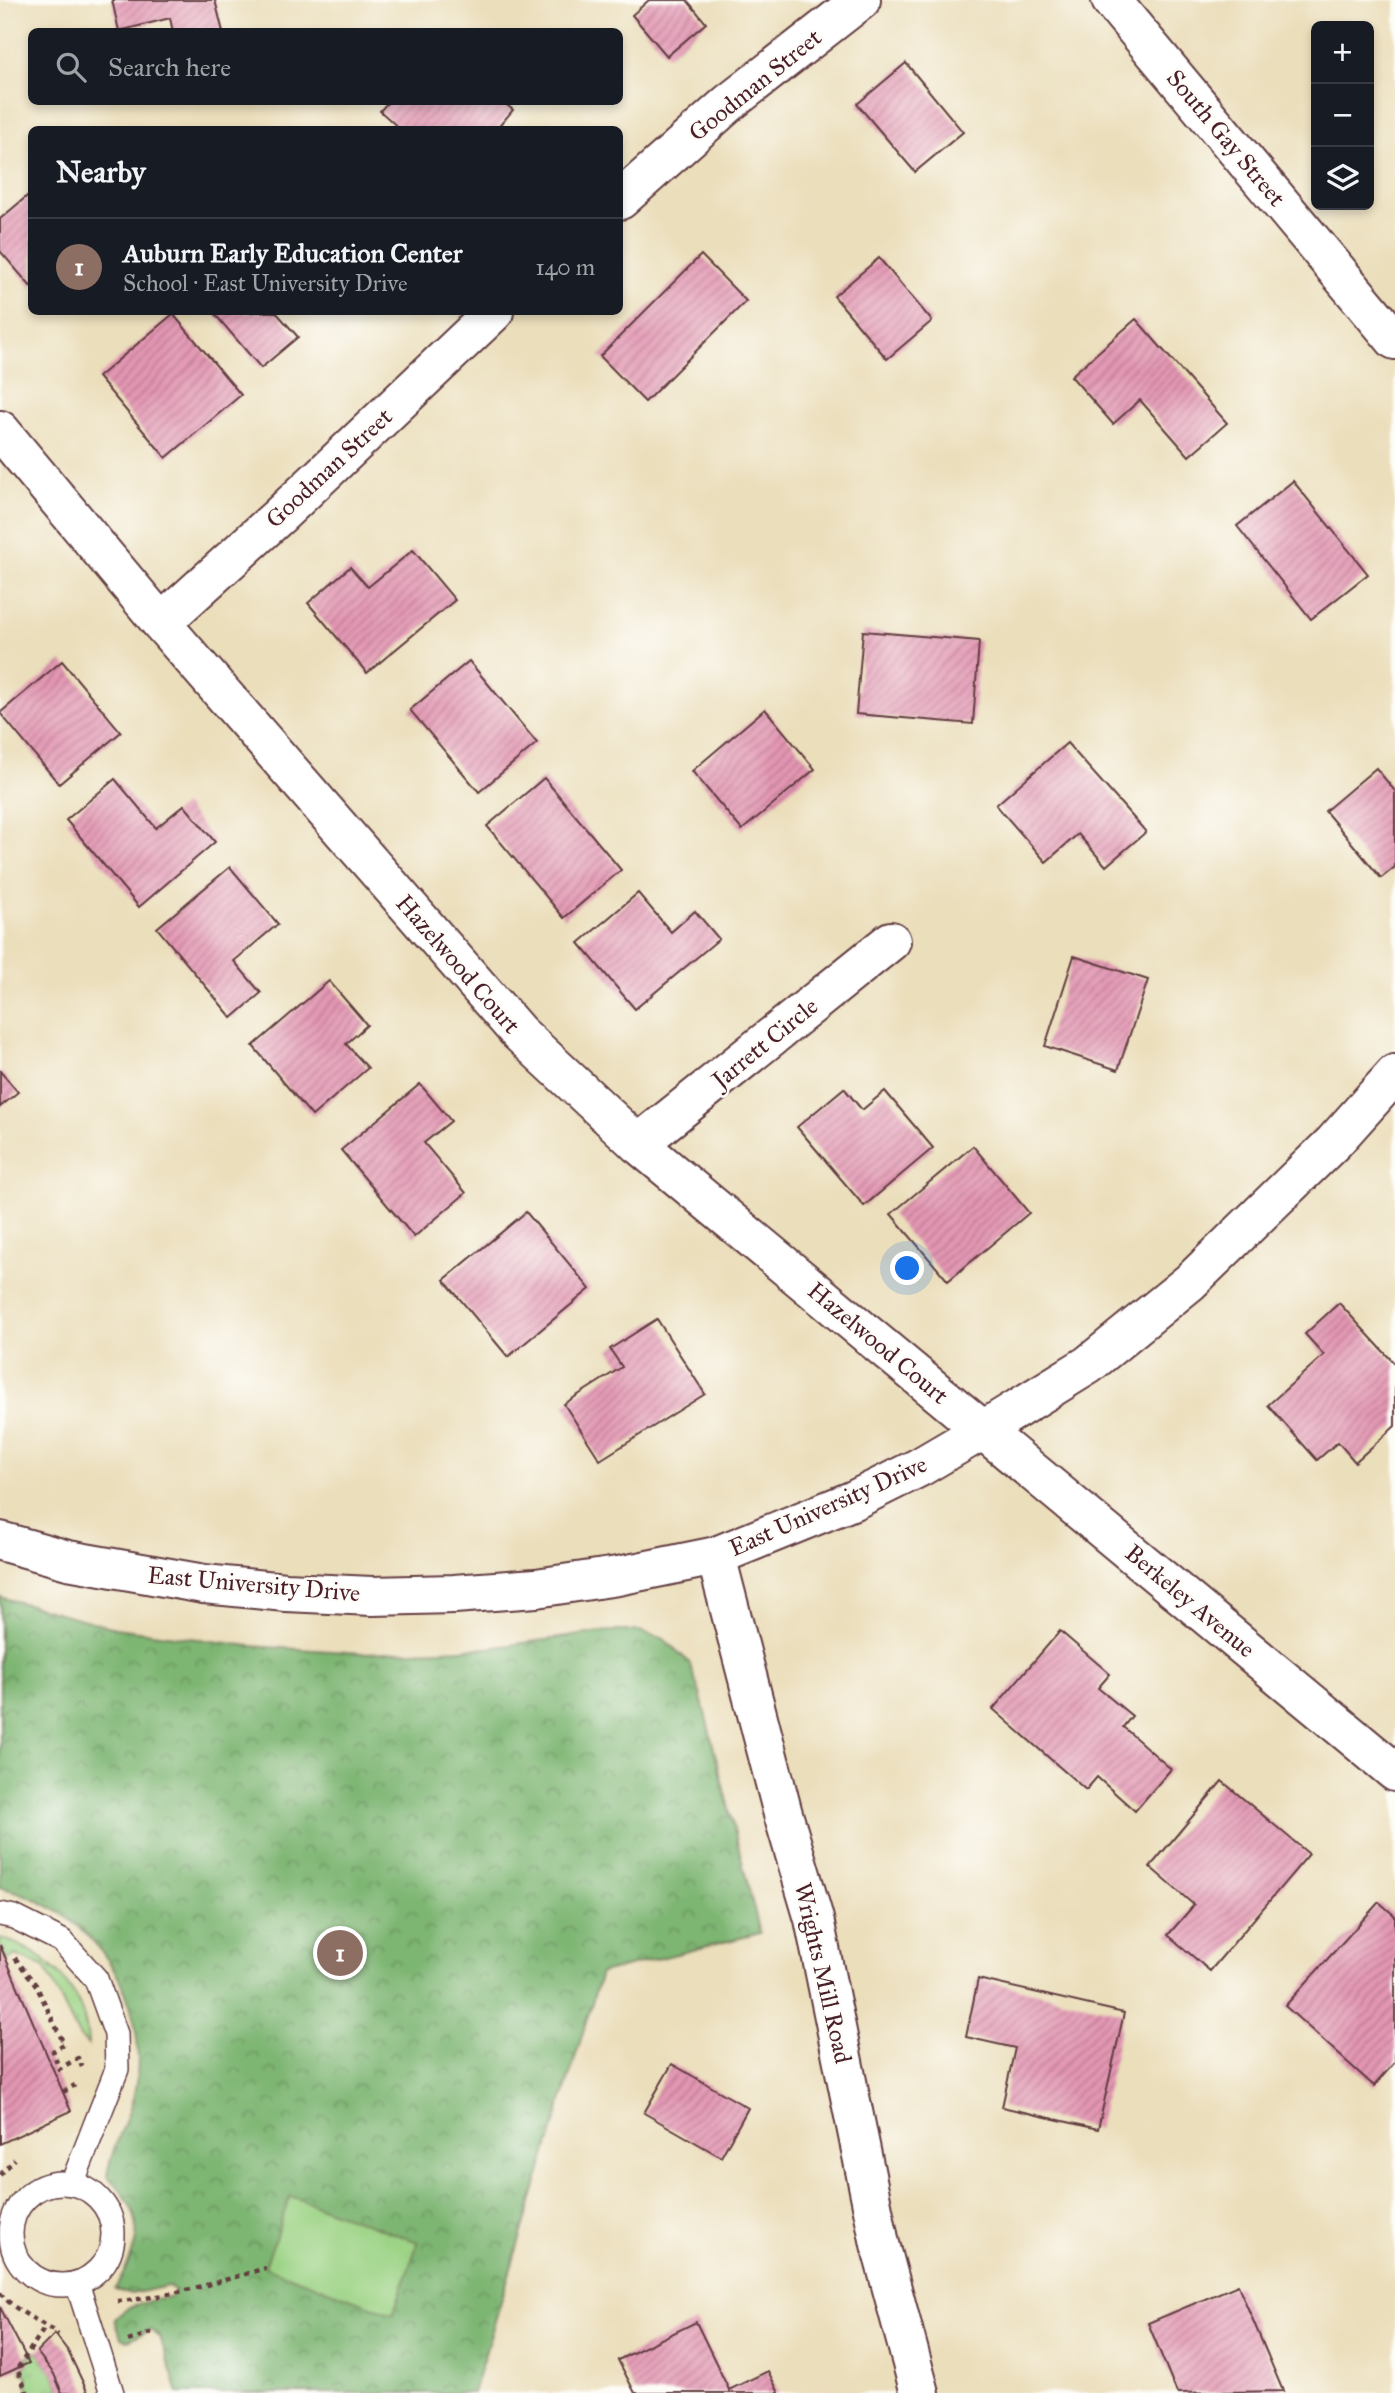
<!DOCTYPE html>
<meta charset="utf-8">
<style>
body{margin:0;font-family:"IM FELL Great Primer",serif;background:#20242c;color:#f1f3f6}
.controls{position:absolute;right:21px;top:21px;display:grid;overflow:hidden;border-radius:10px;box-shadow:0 4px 10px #0003}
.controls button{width:63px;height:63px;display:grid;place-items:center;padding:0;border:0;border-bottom:2px solid #363941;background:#171b24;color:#f1f3f6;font:35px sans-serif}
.you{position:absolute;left:908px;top:1269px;width:24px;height:24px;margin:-18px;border:5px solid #fff;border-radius:50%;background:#1a73e8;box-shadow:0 0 0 10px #1a73e833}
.badge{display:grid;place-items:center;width:46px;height:46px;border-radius:50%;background:#8c9099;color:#fff;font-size:23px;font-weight:700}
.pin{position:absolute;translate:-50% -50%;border:4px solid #fff;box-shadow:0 2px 7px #0006}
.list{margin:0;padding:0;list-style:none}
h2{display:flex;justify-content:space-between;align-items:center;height:91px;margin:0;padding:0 28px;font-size:30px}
h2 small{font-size:23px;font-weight:400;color:#9ea1a6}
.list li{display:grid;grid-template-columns:46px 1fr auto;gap:21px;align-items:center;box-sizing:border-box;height:98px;padding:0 28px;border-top:2px solid #363941}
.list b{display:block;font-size:26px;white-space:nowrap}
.list p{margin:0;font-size:23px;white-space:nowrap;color:#9ea1a6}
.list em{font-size:23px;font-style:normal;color:#9ea1a6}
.icon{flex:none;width:38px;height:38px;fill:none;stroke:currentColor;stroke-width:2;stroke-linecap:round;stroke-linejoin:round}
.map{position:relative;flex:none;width:1395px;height:2393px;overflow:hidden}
.search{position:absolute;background:#171b24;box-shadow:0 4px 10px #0003;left:28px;top:28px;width:595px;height:77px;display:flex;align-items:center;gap:18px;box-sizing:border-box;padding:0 24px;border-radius:10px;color:#9ea1a6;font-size:26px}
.panel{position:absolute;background:#171b24;box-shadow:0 4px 10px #0003;left:28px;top:126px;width:595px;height:189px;border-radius:10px}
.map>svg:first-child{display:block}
.grass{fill:url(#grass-tufts);stroke:#737958;stroke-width:2}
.forest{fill:url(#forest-crowns);stroke:#646a4e;stroke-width:2}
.park{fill:#9cd385;stroke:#737958;stroke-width:2}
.building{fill:url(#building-hatch)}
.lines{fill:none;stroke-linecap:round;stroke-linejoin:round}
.lane-casing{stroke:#623c41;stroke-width:26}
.street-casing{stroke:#623c41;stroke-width:42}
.secondary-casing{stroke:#623c41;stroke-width:42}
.path{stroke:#623c41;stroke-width:4.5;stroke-dasharray:5 5;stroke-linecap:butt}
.lane{stroke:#fff;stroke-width:23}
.street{stroke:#fff;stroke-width:38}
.secondary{stroke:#fff;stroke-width:38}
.labels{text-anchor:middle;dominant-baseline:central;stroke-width:5;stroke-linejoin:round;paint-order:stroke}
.street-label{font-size:24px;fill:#4a1f2b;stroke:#fdfcf7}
</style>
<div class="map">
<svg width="1395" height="2393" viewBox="0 0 1395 2393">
<defs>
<pattern id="grass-tufts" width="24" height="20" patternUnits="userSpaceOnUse" patternTransform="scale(1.75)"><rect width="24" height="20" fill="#9cd385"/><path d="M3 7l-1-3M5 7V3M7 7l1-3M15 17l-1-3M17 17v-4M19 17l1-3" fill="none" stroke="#88b573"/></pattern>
<pattern id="forest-crowns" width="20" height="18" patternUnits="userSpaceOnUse" patternTransform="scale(1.75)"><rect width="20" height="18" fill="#7db572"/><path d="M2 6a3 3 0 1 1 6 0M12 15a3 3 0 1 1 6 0" fill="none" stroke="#68935e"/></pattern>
<pattern id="building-hatch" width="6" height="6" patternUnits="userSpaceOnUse" patternTransform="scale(1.75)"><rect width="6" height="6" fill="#e396b2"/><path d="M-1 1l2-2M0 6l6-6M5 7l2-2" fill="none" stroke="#ba7a91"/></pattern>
</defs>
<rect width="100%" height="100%" fill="#fdfcf7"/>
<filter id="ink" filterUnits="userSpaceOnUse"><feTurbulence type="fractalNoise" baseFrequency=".0143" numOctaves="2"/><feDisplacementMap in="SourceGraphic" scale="14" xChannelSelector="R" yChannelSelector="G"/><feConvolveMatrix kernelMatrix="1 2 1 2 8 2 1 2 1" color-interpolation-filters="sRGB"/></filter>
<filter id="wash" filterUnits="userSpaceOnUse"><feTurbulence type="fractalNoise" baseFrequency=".00686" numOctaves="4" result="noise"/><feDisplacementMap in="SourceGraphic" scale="28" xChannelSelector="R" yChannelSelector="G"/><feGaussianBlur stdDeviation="1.57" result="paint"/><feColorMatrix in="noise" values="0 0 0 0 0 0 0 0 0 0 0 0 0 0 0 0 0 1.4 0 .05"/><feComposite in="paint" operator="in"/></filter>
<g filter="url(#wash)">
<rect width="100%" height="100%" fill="#ebdebb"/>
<g class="grass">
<path d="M0,1938C48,1952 87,1993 88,2045L79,2036L45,1967L15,1955L7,1961L0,1945Z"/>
<polygon points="37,2352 54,2374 62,2393 33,2393 26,2384 28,2377 21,2371 28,2363 27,2357"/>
</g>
<path class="forest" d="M0,1597L115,1628L250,1646L362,1653L488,1648L609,1631H639L664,1639L689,1662L700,1693L760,1933L601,1973L473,2393H178L160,2337L150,2330L128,2340L121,2338L115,2319C129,2303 152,2301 172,2296L175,2290L168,2286L131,2294L115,2289C141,2244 149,2215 107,2176C111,2147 128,2123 134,2094C154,1998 95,1910 0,1887Z"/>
<polygon class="park" points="290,2196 418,2242 393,2314 265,2267"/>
<g id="blocks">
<g class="building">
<polygon points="112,0 215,0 223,32 173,32 170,18 119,31"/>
<polygon points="649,0 687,0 706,23 667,56 632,15"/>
<polygon points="906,63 963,132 915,172 857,104"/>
<polygon points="388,102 503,102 513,110 496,130 401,130 380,111"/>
<polygon points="32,192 32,288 0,251 0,219"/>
<polygon points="701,255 746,301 645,402 600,356"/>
<polygon points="879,258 932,321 887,359 834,296"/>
<polygon points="213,312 276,312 298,337 261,368"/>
<polygon points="173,314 241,395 166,458 98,377"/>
<polygon points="1136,319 1227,423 1189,456 1140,400 1113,424 1071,376"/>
<polygon points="1293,481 1368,574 1311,619 1237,526"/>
<polygon points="413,550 455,600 367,673 308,603 350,567 368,587"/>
<polygon points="863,631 979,641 973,724 856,714"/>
<polygon points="62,661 121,732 59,784 0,713"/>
<polygon points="469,661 537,743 479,792 410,710"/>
<polygon points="765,709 815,769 742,830 692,771"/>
<polygon points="1067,743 1146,832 1106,866 1078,834 1046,862 996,805"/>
<polygon points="1376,768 1395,791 1395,867 1381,878 1325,811"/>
<polygon points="544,778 621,870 564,918 487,826"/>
<polygon points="115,779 156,828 184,805 215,842 139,907 66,820"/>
<polygon points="230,867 278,924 234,961 261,993 232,1018 157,928"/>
<polygon points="638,893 671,932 695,911 719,939 635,1009 579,943"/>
<polygon points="1074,956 1148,980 1118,1070 1045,1046"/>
<polygon points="329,981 367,1025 346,1044 368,1068 312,1116 253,1046"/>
<polygon points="0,1071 18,1092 0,1107"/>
<polygon points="420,1084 451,1121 424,1143 466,1193 414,1237 341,1150"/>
<polygon points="844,1088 862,1110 885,1091 933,1148 864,1206 797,1127"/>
<polygon points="973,1146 1029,1213 948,1281 891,1214"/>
<polygon points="526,1212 590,1289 508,1357 444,1280"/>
<polygon points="1339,1303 1395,1364 1395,1426 1355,1462 1338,1442 1317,1460 1268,1405 1324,1355 1305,1334"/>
<polygon points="657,1319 705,1394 600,1460 564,1404 622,1367 610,1349"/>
<polygon points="1060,1631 1110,1674 1098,1688 1132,1716 1123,1727 1171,1769 1135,1811 1097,1777 1086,1790 993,1709"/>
<polygon points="1222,1781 1309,1854 1210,1971 1168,1935 1194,1905 1150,1867"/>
<polygon points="1379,1902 1395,1916 1395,2062 1374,2086 1285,2006"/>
<polygon points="0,1945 71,2111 0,2144"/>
<polygon points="978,1979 1124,2013 1098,2129 1002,2107 1015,2048 966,2037"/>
<polygon points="672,2064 748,2108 721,2157 644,2113"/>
<polygon points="1238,2285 1283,2391 1177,2393 1148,2323"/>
<polygon points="0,2307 29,2363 0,2376"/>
<polygon points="696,2322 729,2390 768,2371 779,2393 635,2393 618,2360"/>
<polygon points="55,2334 68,2351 88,2393 62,2393 54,2374 37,2352"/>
</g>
</g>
</g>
<g filter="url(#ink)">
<use href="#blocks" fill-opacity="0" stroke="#623c41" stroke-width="2"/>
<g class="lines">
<g class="lane-casing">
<g id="lane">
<polyline points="0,1914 14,1917 62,1941 96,1979 116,2034 117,2069 72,2184"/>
<circle cx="62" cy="2234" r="51"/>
<polyline points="77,2283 112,2393"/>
</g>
</g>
<g class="street-casing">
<g id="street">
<polyline points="1111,0 1395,340"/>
<polyline points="620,200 729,103 861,0"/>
<polyline points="0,430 161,623 519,1033 638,1144 1395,1772"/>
<polyline points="161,623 279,516 494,312"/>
<polyline points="638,1144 891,941"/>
<polyline points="716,1556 783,1814 814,1919 880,2244 920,2393"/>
</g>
</g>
<g class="secondary-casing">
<polyline id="secondary" points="0,1541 68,1560 204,1584 286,1592 372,1596 454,1594 536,1588 618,1576 716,1556 854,1500 920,1467 983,1430 1088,1365 1190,1282 1334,1142 1395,1074"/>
</g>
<g class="path">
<polyline points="15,1958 36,1985 64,2044 53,2051 59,2069 78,2058 82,2067"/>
<polyline points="63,2092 75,2085"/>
<polyline points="0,2175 15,2159"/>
<path d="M0,2293C19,2315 38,2318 58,2335"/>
<path d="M117,2301C168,2298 217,2282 266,2268"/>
<polyline points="128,2341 153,2332"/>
<polyline points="24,2393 27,2392 17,2369 46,2326"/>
</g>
<use href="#lane" class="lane"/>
<use href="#street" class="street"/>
<use href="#secondary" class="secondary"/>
</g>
</g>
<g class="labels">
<g class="street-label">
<text transform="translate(755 85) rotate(-39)">Goodman Street</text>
<text transform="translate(1226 138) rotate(50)">South Gay Street</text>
<text transform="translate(329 468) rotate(-43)">Goodman Street</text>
<text transform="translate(458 964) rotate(49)">Hazelwood Court</text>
<text transform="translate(765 1043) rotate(-39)">Jarrett Circle</text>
<text transform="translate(878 1343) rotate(40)">Hazelwood Court</text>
<text transform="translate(828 1506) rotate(-24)">East University Drive</text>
<text transform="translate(254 1584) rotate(5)">East University Drive</text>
<text transform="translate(1190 1601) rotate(40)">Berkeley Avenue</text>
<text transform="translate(823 1973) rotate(77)">Wrights Mill Road</text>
</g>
</g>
</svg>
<div class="controls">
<button>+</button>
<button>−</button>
<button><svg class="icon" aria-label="layers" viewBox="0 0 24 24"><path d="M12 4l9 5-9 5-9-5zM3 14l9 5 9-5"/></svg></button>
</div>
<div class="you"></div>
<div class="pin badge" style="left:340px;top:1953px;background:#8d6e63">1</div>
<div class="search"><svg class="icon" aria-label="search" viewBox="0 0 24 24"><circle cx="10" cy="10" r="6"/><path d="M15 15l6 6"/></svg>Search here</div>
<section class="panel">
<h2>Nearby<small></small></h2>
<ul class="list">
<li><span class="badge" style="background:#8d6e63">1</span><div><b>Auburn Early Education Center</b><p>School · East University Drive</p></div><em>140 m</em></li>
</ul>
</section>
</div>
